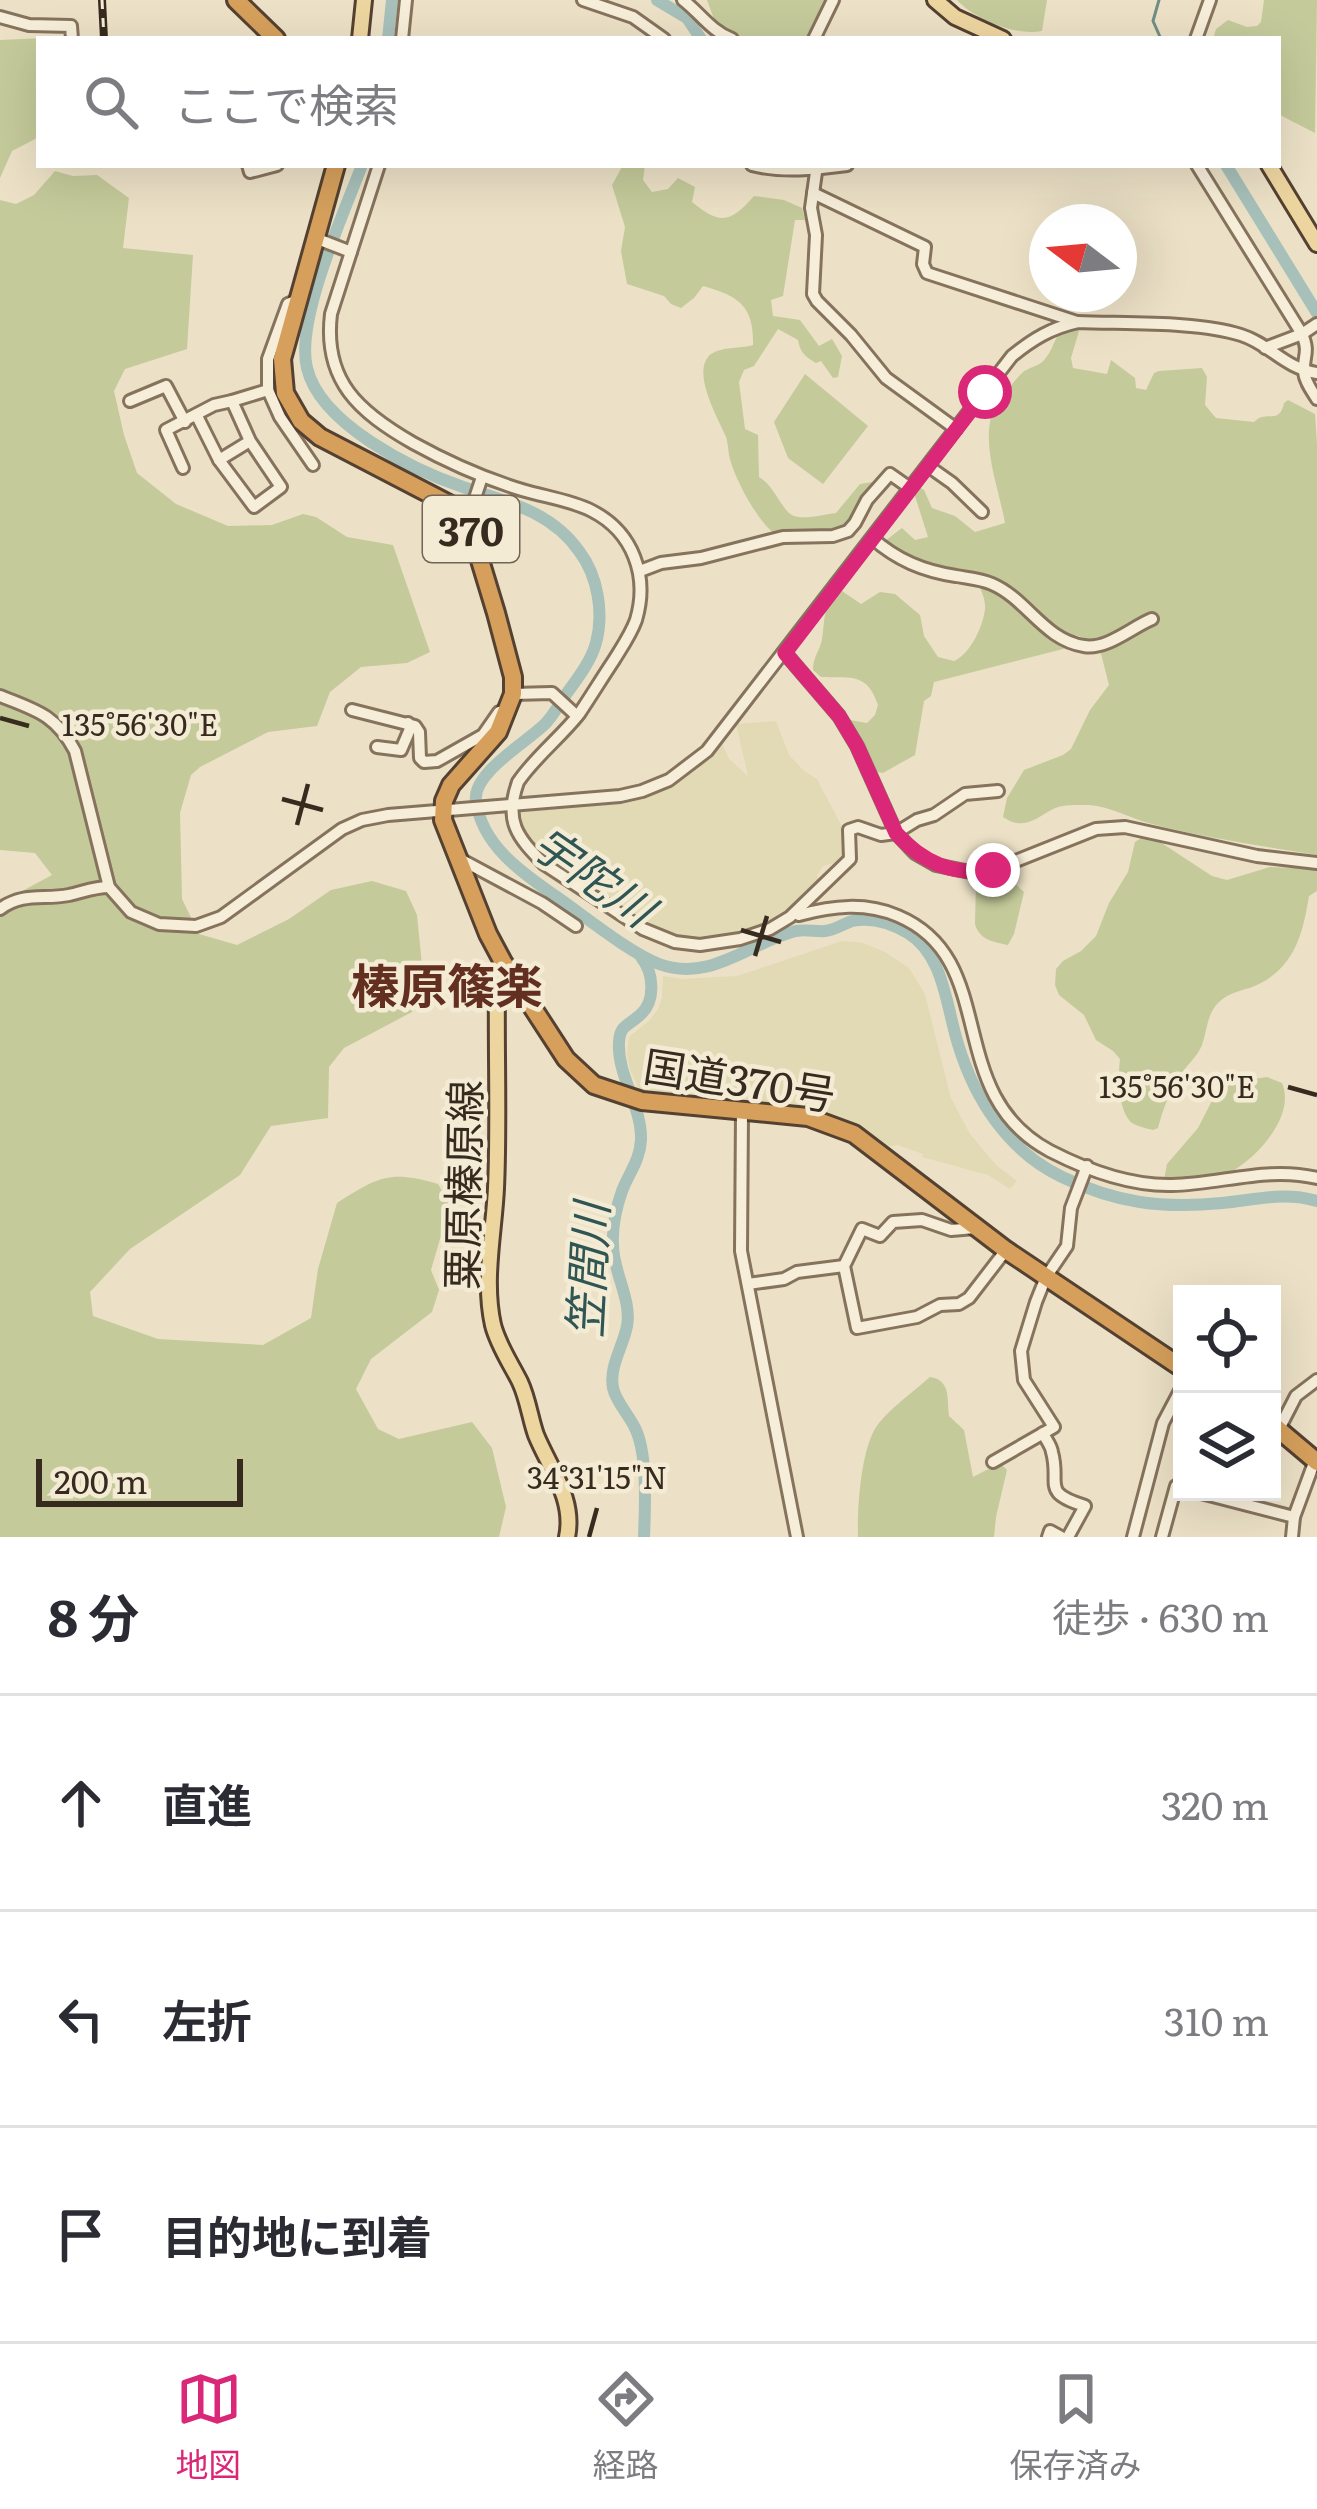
<!DOCTYPE html>
<html lang="ja">
<meta charset="utf-8">
<style>
body{margin:0;font-family:Literata,"Noto Sans JP",serif;background:#f2f2f3;color:#2b2b33}
.controls{position:absolute;right:36px;bottom:36px;display:grid;overflow:hidden;border-radius:0px;box-shadow:0 12px 48px #0002}
.controls button{width:108px;height:108px;display:grid;place-items:center;padding:0;border:0;border-bottom:3px solid #e1e1e2;background:#fff;color:#2b2b33;font:60px sans-serif}
.compass{position:absolute;left:1029px;top:204px;width:108px;height:108px;border-radius:50%;background:#fff;box-shadow:0 12px 48px #0002;rotate:286deg}
.scale{position:absolute;left:36px;bottom:30px;width:207px;box-sizing:border-box;padding-left:12px;border:6px solid #372b20;border-top:0;font-size:33px;line-height:42px;white-space:nowrap;color:#372b20;-webkit-text-stroke:9px #f4ebd5;paint-order:stroke}
.stop{position:absolute;width:36px;height:36px;margin:-27px;border:9px solid #db2777;border-radius:50%;background:#fff}
.stop.end{background:#db2777;border-color:#fff;box-shadow:0 3px 12px #0008}
.list{margin:0;padding:0;list-style:none}
h2{display:flex;justify-content:space-between;align-items:center;height:156px;margin:0;padding:0 48px;font-size:51px}
h2 small{font-size:39px;font-weight:400;color:#7c7c81}
.list li{display:grid;grid-template-columns:78px 1fr auto;gap:36px;align-items:center;box-sizing:border-box;height:216px;padding:0 48px;border-top:3px solid #e1e1e2}
.list b{display:block;font-size:45px;white-space:nowrap}
.list em{font-size:39px;font-style:normal;color:#7c7c81}
.icon{flex:none;width:66px;height:66px;fill:none;stroke:currentColor;stroke-width:2;stroke-linecap:round;stroke-linejoin:round}
.map{position:relative;flex:none;width:1317px;height:1537px;overflow:hidden}
.search{position:absolute;background:#fff;box-shadow:0 12px 48px #0002;left:36px;right:36px;top:36px;height:132px;display:flex;align-items:center;gap:30px;box-sizing:border-box;padding:0 42px;border-radius:0px;color:#7c7c81;font-size:45px}
.sheet{height:804px;background:#fff}
nav{display:flex;justify-content:space-around;align-items:center;box-sizing:border-box;height:168px;border-top:3px solid #e1e1e2;background:#fff;font-size:33px;color:#7c7c81}
nav a{display:grid;justify-items:center;gap:6px}
nav .on{color:#db2777}
.map>svg:first-child{display:block}
.farmland{fill:#e1dab4}
.green{fill:#c4ca9a}
.lines{fill:none;stroke-linecap:round;stroke-linejoin:round}
.stream{stroke:#6e8e86;stroke-width:3}
.river{stroke:#a7c0b9;stroke-width:12}
.minor-casing{stroke:#86735d;stroke-width:16}
.major-casing{stroke:#554131;stroke-width:20}
.highway-casing{stroke:#554131;stroke-width:22}
.minor{stroke:#f7eed9;stroke-width:10}
.major{stroke:#edd5a0;stroke-width:14}
.highway{stroke:#d6a05c;stroke-width:16}
.rail-casing{stroke:#372b20;stroke-width:8}
.rail{stroke:#f4ebd5;stroke-width:3;stroke-dasharray:9;stroke-linecap:butt}
.route{stroke:#db2777;stroke-width:15}
.ticks{fill:none;stroke:#372b20;stroke-width:4.5}
.labels{text-anchor:middle;dominant-baseline:central;stroke-width:9;stroke-linejoin:round;paint-order:stroke}
.shield{fill:#f4ebd5;stroke:#706556;stroke-width:3}
.shield-label{font-size:39px;font-weight:bold;fill:#372b20}
.street-label{font-size:42px;fill:#372b20;stroke:#f4ebd5}
.water-label{font-size:45px;font-style:italic;fill:#305654;stroke:#f4ebd5}
.quarter-label{font-size:48px;font-weight:bold;fill:#622f21;stroke:#f4ebd5}
.ticks-label{font-size:30px;text-anchor:middle;fill:#372b20;stroke:#f4ebd5;stroke-width:9;stroke-linejoin:round;paint-order:stroke}
</style>
<div class="map">
<svg width="1317" height="1537" viewBox="0 0 1317 1537">
<rect width="100%" height="100%" fill="#ece1c6"/>
<g class="farmland">
<polygon points="776,721 789,755 804,771 817,779 841,825 846,843 845,861 823,866 817,875 820,884 792,910 770,923 733,935 699,938 670,935 643,923 543,859 521,836 516,814 524,809 632,798 692,773 722,743 729,759 748,776 736,724"/>
<polygon points="842,941 863,943 885,952 909,968 925,994 951,1098 970,1134 996,1165 1017,1181 1010,1189 988,1175 922,1157 923,1154 898,1145 887,1147 864,1131 827,1113 804,1108 642,1095 630,1070 627,1054 629,1037 650,1020 658,1009 662,997 663,976 682,979 737,976"/>
</g>
<g class="green">
<polygon points="707,0 828,0 808,39 748,39 717,27"/>
<path d="M957,0H1047L1042,31C1016,36 975,20 957,0Z"/>
<polygon points="1264,0 1317,0 1315,133 1278,114 1278,39 1213,39 1216,29 1228,20 1247,27 1257,26 1261,22"/>
<polygon points="67,37 39,39 39,137 12,151 0,178 0,40"/>
<path d="M623,165H645L643,180L652,192L668,189L678,178L695,187L692,202C721,226 731,222 754,196L784,200L802,208L805,220H795L783,296L771,300L773,316L800,320L819,346L832,339L842,356L838,377L833,378L821,361L816,363C805,357 800,352 798,340L778,329L754,366L744,370L739,382L745,429L758,435L759,477C776,487 782,512 794,516C805,520 825,514 836,513L860,484L879,481L849,524L836,531L777,535C759,525 733,476 729,455C728,449 728,443 726,437C718,418 693,375 708,357C717,346 740,349 753,345C754,305 738,296 703,286L694,298L681,308L671,304L664,296L627,284L621,251L625,227L612,185Z"/>
<path d="M55,171L73,176L97,175L129,198L123,248L193,255L187,349L125,369L114,391L124,435L137,473L176,504L228,526L272,525L303,514L316,517L347,537L393,545L430,652L407,663L361,667L330,692L317,726L268,732L200,767L191,775L180,813L182,899L199,934L237,945L289,919L331,890L372,881L406,891L417,915L423,975L412,1012L344,1048L329,1067L328,1118L271,1126L240,1175L130,1249L90,1292L93,1316L158,1339L263,1345L311,1318L318,1269L337,1203C379,1176 390,1170 438,1184L454,1212L440,1239L431,1270L439,1290L432,1312L371,1359L356,1389L378,1429L399,1439L472,1422L492,1448L506,1507L499,1537H0V903L52,875L35,853L0,850V200L16,204L34,195Z"/>
<path d="M1075,327L1079,331L1071,358L1073,368L1107,374L1111,360L1135,378L1136,388L1146,390L1154,373L1159,371L1202,368L1207,377L1205,405L1216,418L1254,422C1266,409 1279,426 1284,403L1288,400L1315,414L1317,444V855C1262,846 1206,838 1152,824C1131,819 1110,806 1089,805C1078,805 1062,804 1053,809C1035,819 1023,831 1003,817L1007,798L1024,770L1063,755L1071,749L1090,710L1109,685L1098,642L1075,635L1071,644L1063,649L934,682L931,696L924,701L915,755L883,773L873,771L844,719L867,723L875,715L878,705C867,672 851,678 821,677L813,670C813,656 820,651 822,639C826,614 821,610 842,591L861,604L880,592L895,594L920,615L924,636L938,657L954,661C970,654 983,627 985,609C986,599 980,589 977,579L927,571L885,541L902,528L915,540L928,537L914,493L919,487L924,490L932,508L955,516L975,532L1005,523C999,486 973,428 1003,395C1009,388 1015,380 1022,373C1028,367 1039,367 1045,359C1057,345 1053,329 1075,327Z"/>
<polygon points="805,374 868,426 823,484 788,458 774,422"/>
<path d="M1144,836L1154,838L1212,876L1227,880L1270,867L1317,869V891L1309,896C1303,932 1296,964 1261,983C1247,991 1232,990 1219,1002C1207,1013 1207,1031 1202,1045C1197,1058 1186,1065 1180,1076C1169,1093 1163,1109 1158,1128L1153,1130C1149,1129 1136,1126 1132,1123C1118,1112 1118,1076 1120,1059L1113,1051L1096,1040L1084,1015L1059,995L1055,985L1056,969L1063,961L1081,951L1096,936L1109,903L1128,872L1135,842Z"/>
<path d="M993,875L1012,881L1024,892L1014,934L1008,945C994,942 979,940 975,924L976,882L978,878Z"/>
<path d="M1267,1077L1282,1083C1296,1116 1257,1158 1229,1173C1213,1181 1181,1184 1164,1180L1167,1164L1198,1128L1218,1089L1233,1082Z"/>
<path d="M930,1377C951,1380 947,1399 949,1416L964,1430L973,1477L1000,1463L1007,1470L996,1517L994,1537H858C857,1509 861,1444 879,1423C893,1406 913,1392 930,1377Z"/>
</g>
<g class="lines">
<polyline class="stream" points="1159,0 1153,21 1161,39"/>
<g class="river">
<polyline points="657,0 687,18 701,39"/>
<polyline points="388,39 392,0"/>
<path d="M362,165C344,213 295,320 307,368C320,424 413,470 463,487C507,502 551,511 579,551C598,576 604,613 596,643C591,661 578,678 567,693C560,703 553,716 545,724C527,742 472,773 476,801C482,845 521,872 554,895C582,914 628,952 659,964C711,983 750,942 796,931C806,929 816,932 825,931C835,930 843,924 852,921C871,917 891,923 908,933C944,955 946,1006 958,1044C975,1100 1008,1151 1062,1177C1116,1203 1162,1209 1222,1203C1255,1200 1284,1191 1317,1201"/>
<polyline points="1226,165 1317,313"/>
<path d="M641,957C654,973 656,1001 640,1015C628,1026 620,1025 619,1042C617,1076 642,1106 641,1140C640,1160 629,1173 622,1191C616,1208 612,1227 613,1245C613,1272 632,1300 627,1326C623,1347 609,1366 613,1388C616,1402 629,1415 635,1428C648,1454 645,1507 644,1537"/>
</g>
<g class="minor-casing">
<g id="minor">
<polyline points="583,0 633,17 664,39"/>
<path d="M683,0C700,13 711,31 732,39"/>
<polyline points="0,17 29,25 71,26 72,39"/>
<polyline points="402,39 406,0"/>
<polyline points="814,39 833,0"/>
<polyline points="1196,39 1210,0"/>
<polyline points="248,165 250,172 277,165"/>
<path d="M379,165L331,314C323,381 359,412 413,443C449,463 483,478 522,490C545,497 571,500 592,511C633,532 649,576 636,620C631,634 622,647 614,660C602,678 591,696 579,714C560,738 535,757 518,782C504,821 517,837 544,864L643,929L675,942L700,945L740,939L770,929L790,917L850,859L849,830L858,827L881,835L896,833L917,820L934,815L965,794L998,791"/>
<path d="M752,165C782,173 816,169 847,165"/>
<polyline points="817,165 811,208 816,235 813,294 817,301 851,335 886,378 956,429"/>
<path d="M1197,165L1302,334C1310,353 1303,355 1304,372C1305,382 1312,391 1317,399"/>
<polyline points="813,193 925,247 923,264 927,273 1077,322"/>
<polyline points="315,238 351,252"/>
<polyline points="1265,348 1302,334 1317,324"/>
<polyline points="268,390 280,417 313,465"/>
<polyline points="130,401 166,386 185,422"/>
<polyline points="197,416 219,460"/>
<polyline points="250,441 281,487 254,507 219,460 250,441 232,401 268,390 268,359 288,304 298,300"/>
<polyline points="928,466 952,483 982,512"/>
<polyline points="183,468 166,430 214,405 232,401"/>
<polyline points="465,516 471,510 482,477"/>
<path d="M872,538C897,560 923,571 956,576C967,578 981,579 992,584C1027,599 1044,640 1084,646C1107,650 1132,627 1152,619"/>
<polyline points="640,571 661,563 701,558 783,537 833,536 848,531 855,523 867,500 890,474 910,488"/>
<polyline points="785,653 839,716 857,746 896,833 915,853 936,865 970,872 993,870 1096,829 1125,827 1257,856 1317,863"/>
<polyline points="513,694 552,693 577,716"/>
<path d="M0,696C36,710 56,715 75,751L109,887L131,912L159,924L196,926L221,917L342,829L362,820L388,815L620,796L642,791L669,780L707,751L1012,356C1033,339 1051,328 1078,322C1125,324 1198,321 1241,335C1270,344 1284,368 1317,373"/>
<polyline points="352,710 415,726 419,732 420,758 424,762 437,761 483,735 499,712"/>
<polyline points="377,747 401,750 410,729 408,723"/>
<polyline points="458,858 542,903 576,926"/>
<path d="M0,909C23,892 43,900 69,895C83,892 94,887 109,887"/>
<path d="M795,913L799,915C833,906 865,902 898,916C1002,960 941,1093 1050,1151C1087,1170 1129,1186 1172,1185C1221,1184 1268,1166 1317,1178"/>
<polyline points="742,1112 741,1251 797,1537"/>
<polyline points="975,1228 951,1230 922,1220 893,1222 880,1236 862,1229 844,1266 857,1328 917,1317 940,1305 959,1304 969,1298 1006,1250"/>
<polyline points="748,1284 784,1279 797,1272 844,1266"/>
<polyline points="1279,1429 1296,1396 1317,1380"/>
<path d="M1043,1433C1046,1440 1051,1445 1052,1452C1061,1485 1040,1492 1085,1506L1068,1537"/>
<polyline points="993,1462 1054,1427 1024,1380 1021,1351 1036,1302 1046,1277 1067,1246 1071,1208 1087,1166"/>
<polyline points="1197,1492 1294,1517"/>
<polyline points="1048,1537 1050,1531 1061,1537"/>
<polyline points="1133,1537 1163,1423 1182,1387"/>
<polyline points="1162,1537 1176,1486 1182,1488"/>
<polyline points="1292,1537 1294,1517 1315,1460"/>
</g>
</g>
<g class="major-casing">
<g id="major">
<polyline points="935,0 955,17 1003,39"/>
<polyline points="360,39 364,0"/>
<polyline points="1269,165 1317,244"/>
<path d="M503,962L497,986C496,1053 499,1121 496,1188C494,1232 483,1280 493,1325C498,1345 511,1364 520,1382C528,1399 530,1418 536,1435C550,1469 575,1499 567,1537"/>
</g>
</g>
<g class="highway-casing">
<g id="highway">
<polyline points="236,0 276,39"/>
<polyline points="336,165 282,359 285,393 301,421 320,437 451,505 465,516 469,524 496,613 513,677 513,694 498,732 451,785 444,801 443,820 488,934 503,962 566,1059 594,1085 642,1101 808,1117 854,1134 1006,1250 1182,1368"/>
<polyline points="1272,1424 1317,1462"/>
</g>
</g>
<use href="#minor" class="minor"/>
<use href="#major" class="major"/>
<use href="#highway" class="highway"/>
<g class="rail-casing">
<polyline id="rail" points="102,0 104,39"/>
</g>
<use href="#rail" class="rail"/>
</g>
<g class="lines">
<path class="route" d="M985,392L785,653L839,716L857,746L896,833C923,863 953,876 993,870"/>
</g>
<path class="ticks" d="M0,718L29,726M282,799L323,810M297,825L308,784M741,930L781,942M755,956L767,916M1288,1087L1317,1095M589,1537L597,1508"/>
<g class="labels">
<rect class="shield" x="423" y="496" width="96" height="66" rx="9"/>
<g class="shield-label">
<text x="471" y="529">370</text>
</g>
<g class="street-label">
<text transform="translate(740 1078) rotate(9)">国道370号</text>
<text transform="translate(461 1185) rotate(-89)">粟原榛原線</text>
</g>
<g class="water-label">
<text transform="translate(595 874) rotate(35)">宇陀川</text>
<text transform="translate(585 1270) rotate(-87)">笠間川</text>
</g>
<g class="quarter-label">
<text x="447" y="983">榛原篠楽</text>
</g>
</g>
<g class="ticks-label">
<text x="140" y="736">135°56'30"E</text>
<text x="1177" y="1098">135°56'30"E</text>
<text x="597" y="1489">34°31'15"N</text>
</g>
</svg>
<div class="controls">
<button><svg class="icon" aria-label="locate" viewBox="0 0 24 24"><circle cx="12" cy="12" r="6"/><path d="M12 2v4M12 18v4M2 12h4M18 12h4"/></svg></button>
<button><svg class="icon" aria-label="layers" viewBox="0 0 24 24"><path d="M12 4l9 5-9 5-9-5zM3 14l9 5 9-5"/></svg></button>
</div>
<svg class="compass" viewBox="-18 -18 36 36"><path d="M0-13l5 13h-10z" fill="#e53935"/><path d="M0 13l5-13h-10z" fill="#7c7c81"/></svg>
<div class="scale">200 m</div>
<div class="stop" style="left:985px;top:392px"></div>
<div class="stop end" style="left:993px;top:870px"></div>
<div class="search"><svg class="icon" aria-label="search" viewBox="0 0 24 24"><circle cx="10" cy="10" r="6"/><path d="M15 15l6 6"/></svg>ここで検索</div>
</div>
<section class="sheet">
<h2>8 分<small>徒歩 · 630 m</small></h2>
<ul class="list">
<li><svg class="icon" aria-label="ahead" viewBox="0 0 24 24"><path d="M12 20V5M6 11l6-6 6 6"/></svg><div><b>直進</b></div><em>320 m</em></li>
<li><svg class="icon" aria-label="left" viewBox="0 0 24 24"><path d="M17 20v-9H6M10 6l-5 5 5 5"/></svg><div><b>左折</b></div><em>310 m</em></li>
<li><svg class="icon" aria-label="arrive" viewBox="0 0 24 24"><path d="M6 21V4h12l-3 4 3 4H6"/></svg><div><b>目的地に到着</b></div></li>
</ul>
</section>
<nav>
<a class="on"><svg class="icon" aria-label="map" viewBox="0 0 24 24"><path d="M3 6l6-2 6 2 6-2v14l-6 2-6-2-6 2zM9 4v14M15 6v14"/></svg>地図</a>
<a><svg class="icon" aria-label="directions" viewBox="0 0 24 24"><path d="M12 3l9 9-9 9-9-9zM9 14v-3h6M13 9l2 2-2 2"/></svg>経路</a>
<a><svg class="icon" aria-label="saved" viewBox="0 0 24 24"><path d="M7 4h10v16l-5-4-5 4z"/></svg>保存済み</a>
</nav>
